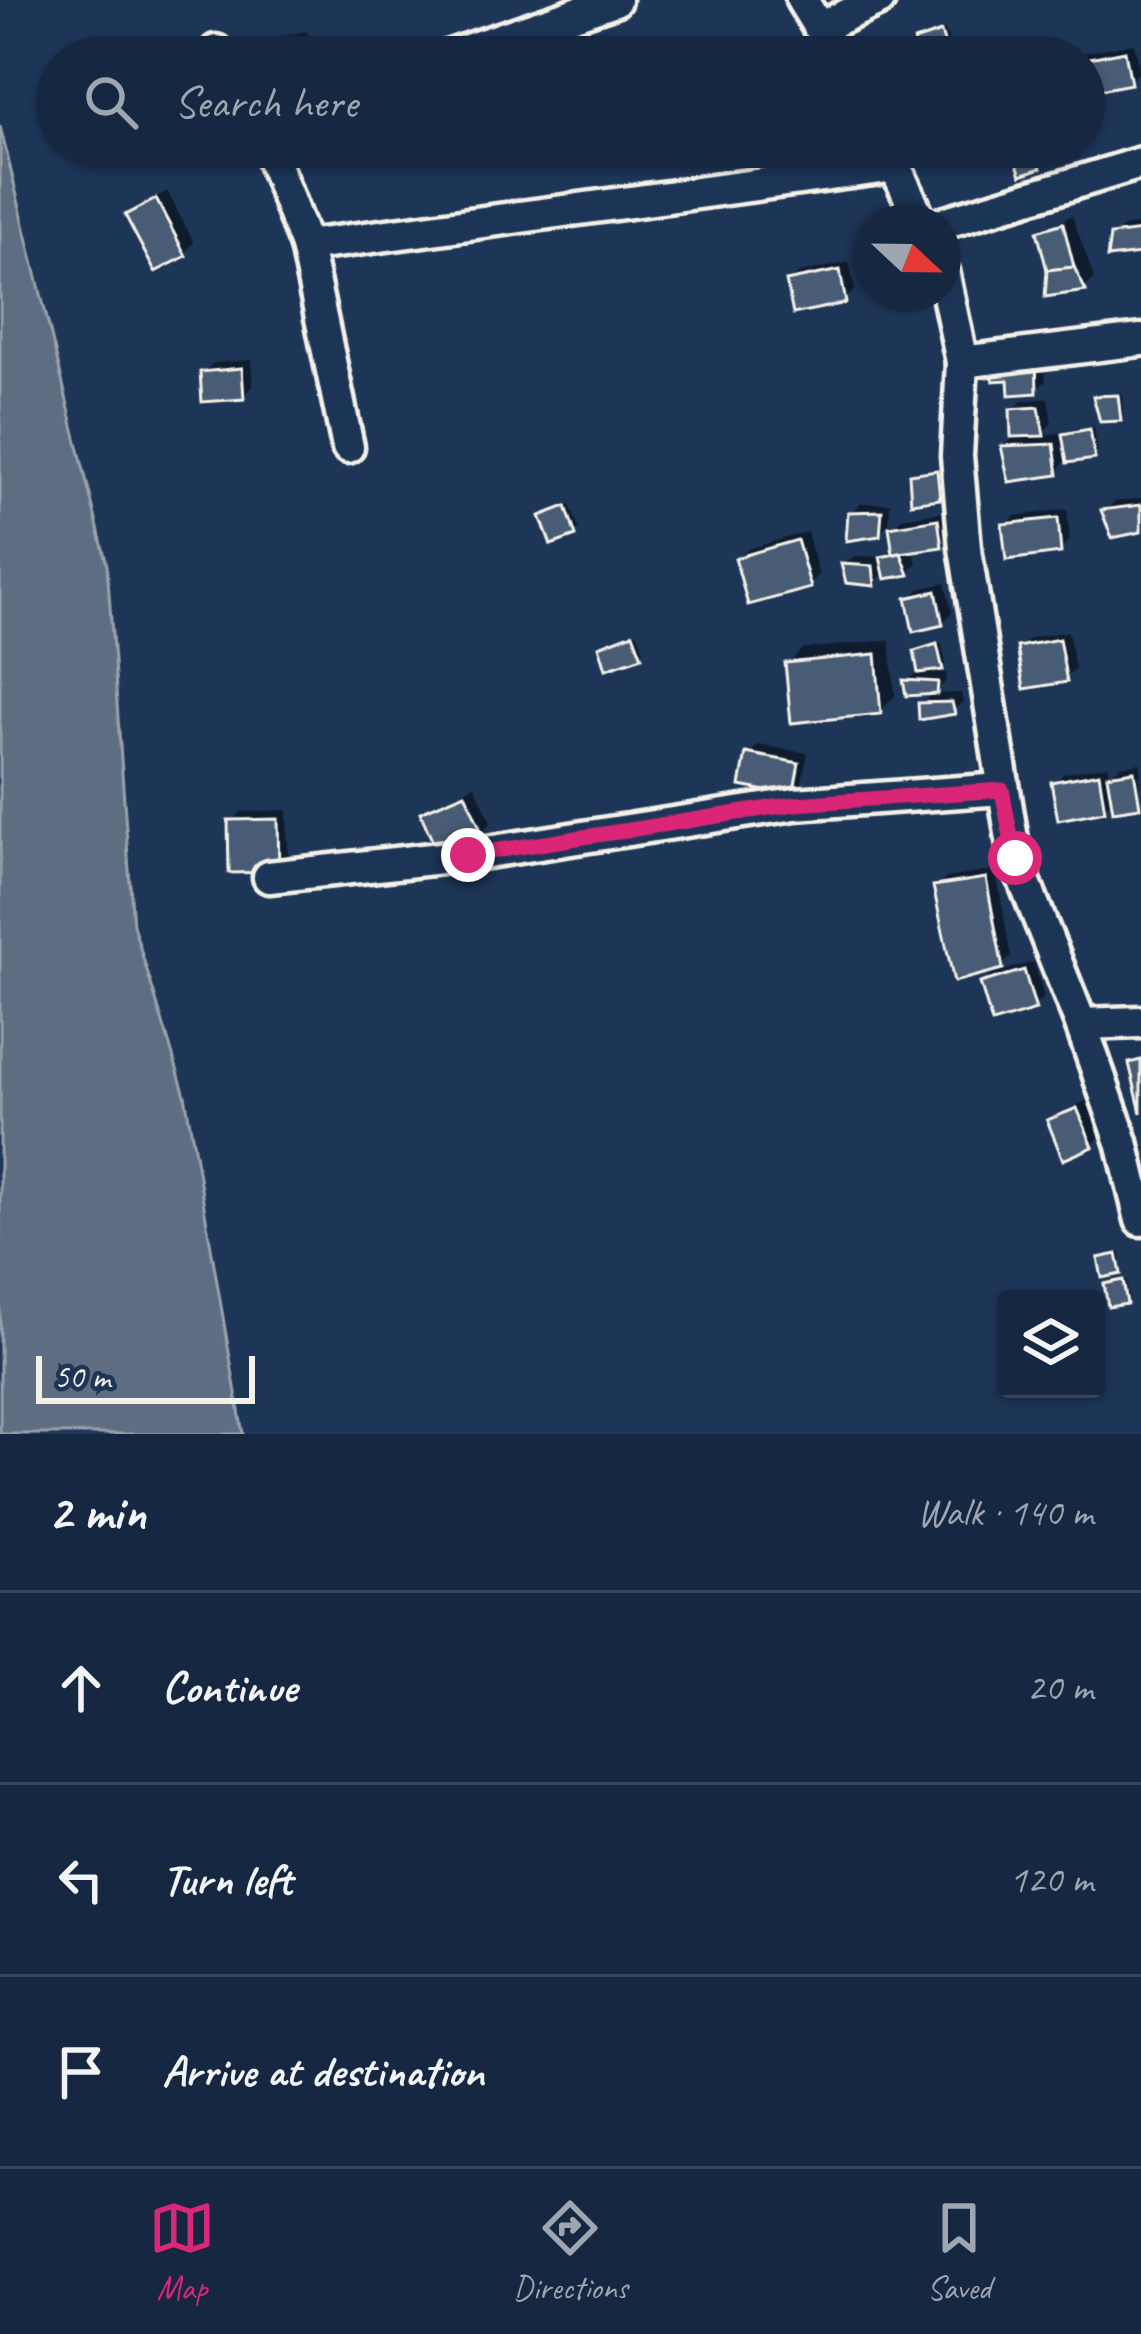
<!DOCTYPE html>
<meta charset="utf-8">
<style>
body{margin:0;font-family:Caveat,sans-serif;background:#23344c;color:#f1f3f6}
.controls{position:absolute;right:36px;bottom:36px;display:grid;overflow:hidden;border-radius:12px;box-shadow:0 3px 9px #0004}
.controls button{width:108px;height:108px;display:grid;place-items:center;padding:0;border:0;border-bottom:3px solid #35445a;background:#162841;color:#f1f3f6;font:60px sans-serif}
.compass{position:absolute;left:853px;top:204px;width:108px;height:108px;border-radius:50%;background:#162841;box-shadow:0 3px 9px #0004;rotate:112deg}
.scale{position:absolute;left:36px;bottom:30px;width:219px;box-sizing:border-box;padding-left:12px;border:6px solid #f4f1e8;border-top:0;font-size:33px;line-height:42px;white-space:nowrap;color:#f4f1e8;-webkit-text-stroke:9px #1d3557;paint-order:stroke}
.stop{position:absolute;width:36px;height:36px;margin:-27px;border:9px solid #db2777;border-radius:50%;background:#fff}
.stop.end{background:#db2777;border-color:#fff;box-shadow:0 3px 12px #0008}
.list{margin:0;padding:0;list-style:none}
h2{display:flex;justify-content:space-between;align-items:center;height:156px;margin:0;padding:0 48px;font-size:51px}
h2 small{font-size:39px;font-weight:400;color:#9ea6b1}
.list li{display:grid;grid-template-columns:78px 1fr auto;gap:36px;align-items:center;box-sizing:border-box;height:192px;padding:0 48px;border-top:3px solid #35445a}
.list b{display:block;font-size:45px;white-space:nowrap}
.list em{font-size:39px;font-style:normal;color:#9ea6b1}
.icon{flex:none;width:66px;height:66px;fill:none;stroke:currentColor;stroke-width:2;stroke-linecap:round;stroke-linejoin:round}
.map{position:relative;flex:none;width:1141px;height:1434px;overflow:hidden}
.search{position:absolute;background:#162841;box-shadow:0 3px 9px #0004;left:36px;right:36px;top:36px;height:132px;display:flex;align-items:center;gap:30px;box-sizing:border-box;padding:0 42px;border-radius:66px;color:#9ea6b1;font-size:45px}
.sheet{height:732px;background:#162841}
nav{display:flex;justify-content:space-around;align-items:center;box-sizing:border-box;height:168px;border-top:3px solid #35445a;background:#162841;font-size:33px;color:#9ea6b1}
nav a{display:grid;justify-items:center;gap:6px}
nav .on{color:#db2777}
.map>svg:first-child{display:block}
.water{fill:#5e6d82;stroke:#9aa2ab;stroke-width:3}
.shadow{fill:#0007}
.building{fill:#485b74;stroke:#f4f1e8;stroke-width:3}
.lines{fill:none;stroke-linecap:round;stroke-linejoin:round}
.minor-casing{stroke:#f4f1e8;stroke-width:39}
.minor{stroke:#1d3557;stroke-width:30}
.route{stroke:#db2777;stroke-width:15}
</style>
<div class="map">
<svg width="1141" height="1434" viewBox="0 0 1141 1434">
<rect width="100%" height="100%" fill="#1d3557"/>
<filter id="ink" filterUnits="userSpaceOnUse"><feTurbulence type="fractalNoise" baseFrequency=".00833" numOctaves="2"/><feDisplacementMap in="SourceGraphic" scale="24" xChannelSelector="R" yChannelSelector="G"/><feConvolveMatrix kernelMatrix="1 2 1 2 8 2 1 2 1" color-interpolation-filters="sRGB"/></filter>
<g filter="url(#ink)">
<polygon class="water" points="0,126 107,565 133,925 185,1095 243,1434 0,1434"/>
<g class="shadow">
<polygon points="945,30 951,48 922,57 918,42"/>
<polygon points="307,31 313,57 257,57 256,50 266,40"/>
<polygon points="987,43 992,57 948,57 949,57"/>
<polygon points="1134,43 1140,71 1130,81 1084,90 1084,57 1078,54"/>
<polygon points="1015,147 1047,147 1050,155 1040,165"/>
<polygon points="167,191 194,243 184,253 129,215"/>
<polygon points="1072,215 1094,278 1085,288 1048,293 1050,270 1040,232"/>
<polygon points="1141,224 1141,251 1112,237 1123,227"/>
<polygon points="849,262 855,290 845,300 789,282 799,273"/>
<polygon points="1044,350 1046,381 1036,390 1011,377"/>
<polygon points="251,360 253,386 243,396 203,373 213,363"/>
<polygon points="1122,392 1123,414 1119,418 1097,397"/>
<polygon points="1048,398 1052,423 1039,436 1094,427 1098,452 1066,460 1057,472 1004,447 1014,437 1013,411 1022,401"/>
<polygon points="940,468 939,496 912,475 917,471"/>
<polygon points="1141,498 1141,528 1105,511 1114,502"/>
<polygon points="861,503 890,503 889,523 879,533 851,513"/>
<polygon points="570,504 579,529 574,533 544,516"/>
<polygon points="1067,509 1070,540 1060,550 1005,526 1015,516"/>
<polygon points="947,511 950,534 940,544 912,548 917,563 908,572 886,570 874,583 845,565 854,556 885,557 895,547 892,528 902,518"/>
<polygon points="807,532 819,575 809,585 738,558 748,549"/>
<polygon points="945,583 952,613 942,623 909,599 919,589"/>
<polygon points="637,631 644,650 640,654 602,646"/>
<polygon points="1068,631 1075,669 1065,679 1020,648 1030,638"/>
<polygon points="890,640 895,696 880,711 788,664 803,649"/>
<polygon points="941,642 946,664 937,672 947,673 946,681 932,694 961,693 963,702 953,711 921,704 935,691 906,681 921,671 917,652"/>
<polygon points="758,745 808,753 802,782 792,792 748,755"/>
<polygon points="1141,763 1138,804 1114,798 1104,808 1054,783 1064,773 1108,765 1110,777 1120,766"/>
<polygon points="475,785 491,822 481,832 424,812"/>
<polygon points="287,810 288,859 278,869 231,822 241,812"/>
<polygon points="996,870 1011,957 995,973 1034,962 1044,997 1034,1007 984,983 1000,967 937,887 946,878"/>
<polygon points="1087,1100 1101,1135 1092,1145 1050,1121"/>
<polygon points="1121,1252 1120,1271 1101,1259 1105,1255"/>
<polygon points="1126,1278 1129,1297 1125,1301 1107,1285"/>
</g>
<g class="building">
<polygon points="941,32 948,54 919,57 914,41"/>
<polygon points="298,39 302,57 254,57 252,49"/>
<polygon points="1125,51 1131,84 1084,93 1084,59"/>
<polygon points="1011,147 1034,147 1041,168 1021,175"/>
<polygon points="156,199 186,256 155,272 125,215"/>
<polygon points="1063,223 1074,267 1047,270 1037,231"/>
<polygon points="1141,231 1141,254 1107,258 1110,235"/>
<polygon points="1074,267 1086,291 1045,297 1047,270"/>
<polygon points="840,270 846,303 793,314 786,281"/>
<polygon points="1036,358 1037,393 1009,395 1008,380 993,381 992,361"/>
<polygon points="242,368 244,399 202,402 200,372"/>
<polygon points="1118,395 1121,421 1100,422 1093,396"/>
<polygon points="1039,407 1044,436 1011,437 1010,409"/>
<polygon points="1090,429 1095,459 1067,463 1062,434"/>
<polygon points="1054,444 1058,475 1009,482 1001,446"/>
<polygon points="937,470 940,499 911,503 909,474"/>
<polygon points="1141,505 1141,532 1112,538 1101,510"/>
<polygon points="566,506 576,536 551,545 540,516"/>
<polygon points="882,511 880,536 846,541 848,512"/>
<polygon points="1058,518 1061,553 1006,560 1002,524"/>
<polygon points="938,519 942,547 893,554 889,527"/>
<polygon points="797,540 811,588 748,605 735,558"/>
<polygon points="901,553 909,575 885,579 880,557"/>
<polygon points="841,564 873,566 875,586 846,583"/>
<polygon points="936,591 943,625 913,632 906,598"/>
<polygon points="633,633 642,657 606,669 599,646"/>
<polygon points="1059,639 1067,682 1024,689 1017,647"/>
<polygon points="937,644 943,670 918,673 914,651"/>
<polygon points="876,654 881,714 791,723 785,663"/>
<polygon points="903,680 938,682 937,694 906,696"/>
<polygon points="952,702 955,714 919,720 918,703"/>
<polygon points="746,753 799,763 793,796 740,786"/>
<polygon points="1134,771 1140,807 1113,811 1107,775"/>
<polygon points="1099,773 1105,811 1058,820 1051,782"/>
<polygon points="465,793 483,835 438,854 420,812"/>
<polygon points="278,819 279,872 229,873 228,820"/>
<polygon points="986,878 1003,969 954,982 933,886"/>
<polygon points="1024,970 1036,1010 992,1023 980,983"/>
<polygon points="1141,1060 1141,1113 1129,1063"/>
<polygon points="1077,1108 1093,1147 1063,1160 1047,1120"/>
<polygon points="1117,1254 1121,1274 1102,1278 1098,1258"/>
<polygon points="1123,1280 1127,1304 1108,1307 1104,1284"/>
</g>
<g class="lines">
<g class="minor-casing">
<g id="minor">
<polyline points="802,0 837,57"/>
<polyline points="821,27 879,0"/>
<polyline points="216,51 220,57"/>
<polyline points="447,57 615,0"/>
<polyline points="268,147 306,246 348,447"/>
<polyline points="888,151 921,222"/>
<polyline points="943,223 1141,163"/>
<polyline points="306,246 896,166"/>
<polyline points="943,271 962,362 957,456 965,548 1015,858 1081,1024 1122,1142 1141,1220"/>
<polyline points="962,362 1141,340"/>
<polyline points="269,877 468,855 795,804 1002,789"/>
<polyline points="1081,1024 1141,1022"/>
</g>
</g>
<use href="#minor" class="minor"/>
</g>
</g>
<g class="lines" filter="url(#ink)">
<polyline class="route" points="468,855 795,804 1002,790 1015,858"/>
</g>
</svg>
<div class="controls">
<button><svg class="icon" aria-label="layers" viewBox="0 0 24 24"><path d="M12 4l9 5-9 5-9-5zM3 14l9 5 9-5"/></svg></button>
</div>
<svg class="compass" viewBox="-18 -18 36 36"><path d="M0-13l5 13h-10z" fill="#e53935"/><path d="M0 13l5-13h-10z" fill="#9ea6b1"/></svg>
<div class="scale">50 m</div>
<div class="stop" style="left:1015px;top:858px"></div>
<div class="stop end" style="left:468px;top:855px"></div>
<div class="search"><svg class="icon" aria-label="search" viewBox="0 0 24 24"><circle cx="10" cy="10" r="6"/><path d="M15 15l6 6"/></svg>Search here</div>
</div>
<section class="sheet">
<h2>2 min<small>Walk · 140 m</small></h2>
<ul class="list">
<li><svg class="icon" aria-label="ahead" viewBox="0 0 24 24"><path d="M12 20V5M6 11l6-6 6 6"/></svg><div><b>Continue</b></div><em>20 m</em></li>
<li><svg class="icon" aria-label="left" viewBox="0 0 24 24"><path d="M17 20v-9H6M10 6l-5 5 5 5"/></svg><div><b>Turn left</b></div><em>120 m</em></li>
<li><svg class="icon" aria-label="arrive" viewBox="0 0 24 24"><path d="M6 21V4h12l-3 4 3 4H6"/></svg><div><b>Arrive at destination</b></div></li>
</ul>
</section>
<nav>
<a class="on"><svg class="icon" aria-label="map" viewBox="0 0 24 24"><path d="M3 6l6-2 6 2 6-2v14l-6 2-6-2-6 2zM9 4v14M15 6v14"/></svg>Map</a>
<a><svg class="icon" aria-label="directions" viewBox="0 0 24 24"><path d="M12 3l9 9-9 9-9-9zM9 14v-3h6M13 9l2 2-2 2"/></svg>Directions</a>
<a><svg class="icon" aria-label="saved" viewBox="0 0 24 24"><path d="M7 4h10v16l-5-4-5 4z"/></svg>Saved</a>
</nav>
